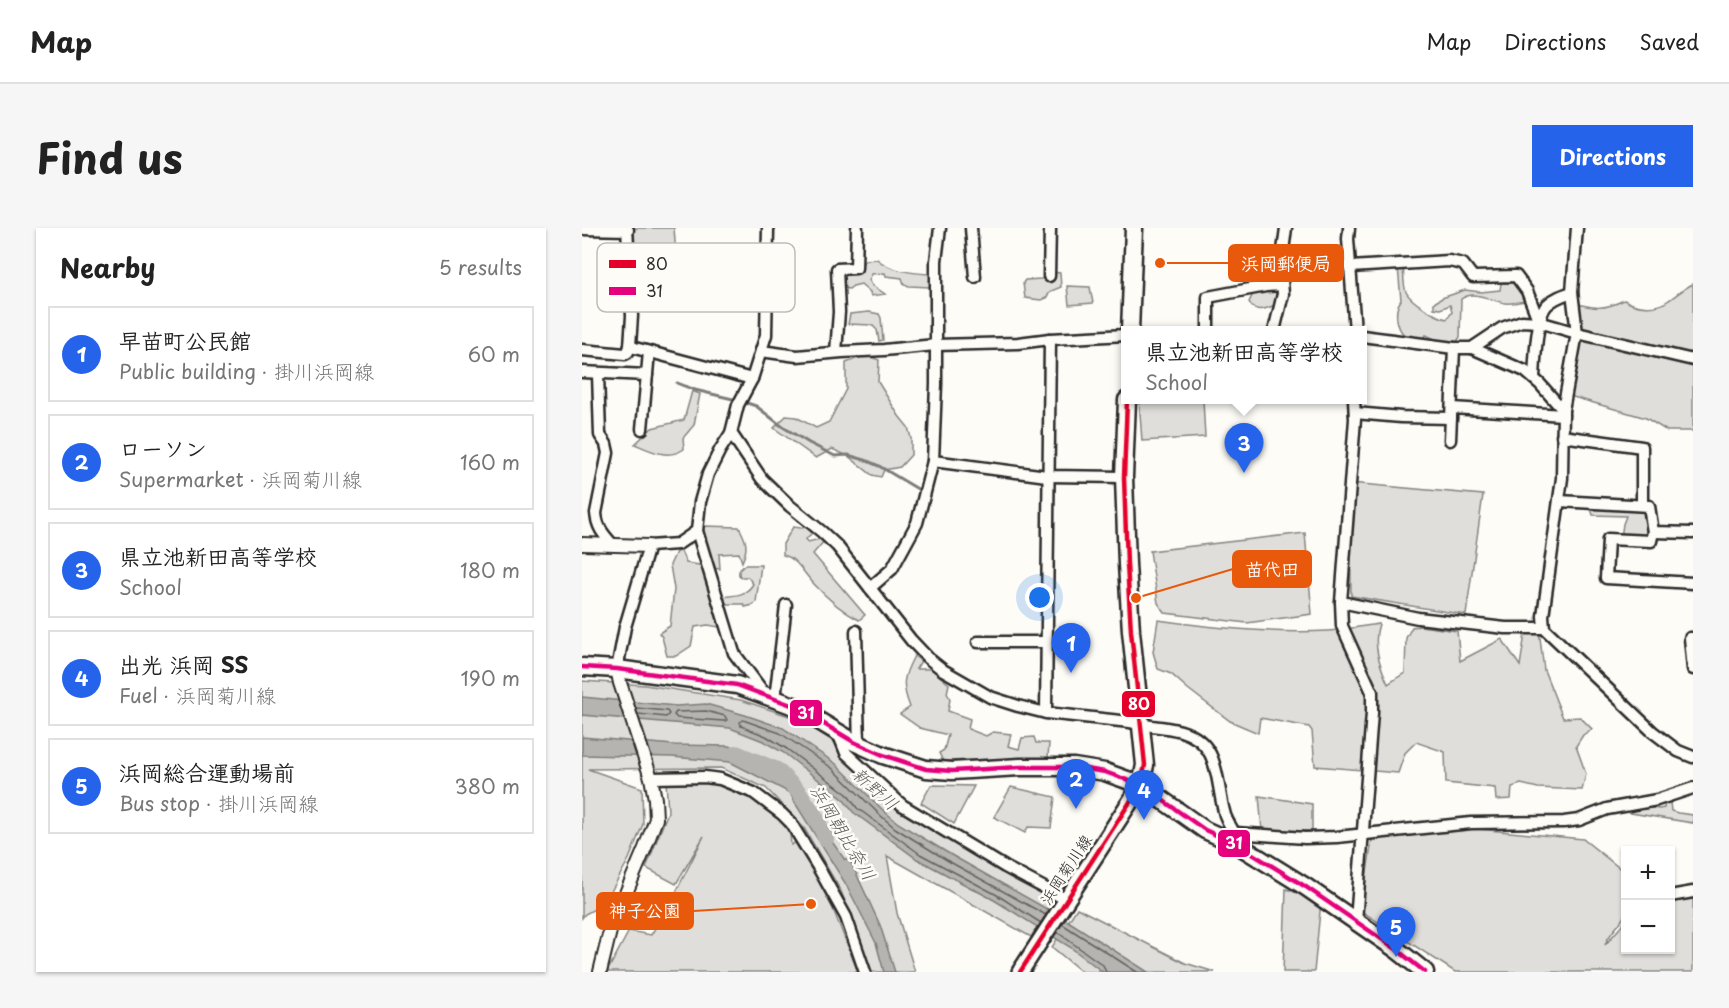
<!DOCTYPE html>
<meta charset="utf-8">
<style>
body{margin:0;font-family:"Playpen Sans","Klee One",sans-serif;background:#f6f6f6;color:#222}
.controls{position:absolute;right:18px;bottom:18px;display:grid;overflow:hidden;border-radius:0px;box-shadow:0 2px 4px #0004}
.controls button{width:54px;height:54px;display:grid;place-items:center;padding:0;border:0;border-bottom:2px solid #e0e0e0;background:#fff;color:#222;font:30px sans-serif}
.you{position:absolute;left:458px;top:370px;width:21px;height:21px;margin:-15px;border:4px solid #fff;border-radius:50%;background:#1a73e8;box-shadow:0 0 0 9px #1a73e833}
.badge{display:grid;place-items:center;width:39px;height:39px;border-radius:50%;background:#2563eb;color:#fff;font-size:20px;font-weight:700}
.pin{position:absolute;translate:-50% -50px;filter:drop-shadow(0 2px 3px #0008)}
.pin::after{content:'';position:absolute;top:32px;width:21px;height:18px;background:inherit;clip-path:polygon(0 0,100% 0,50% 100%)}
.popup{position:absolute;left:539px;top:98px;width:246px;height:78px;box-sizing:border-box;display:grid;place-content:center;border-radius:0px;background:#fff;filter:drop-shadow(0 2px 4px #0005);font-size:20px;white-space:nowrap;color:#767676}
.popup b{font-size:22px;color:#222}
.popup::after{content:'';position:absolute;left:50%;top:100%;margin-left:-12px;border:12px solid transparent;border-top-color:#fff}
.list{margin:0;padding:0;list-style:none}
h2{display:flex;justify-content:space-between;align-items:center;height:78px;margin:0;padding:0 24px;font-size:26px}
h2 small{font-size:20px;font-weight:400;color:#767676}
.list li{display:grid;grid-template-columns:39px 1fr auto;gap:18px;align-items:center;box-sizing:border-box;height:96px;margin:0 12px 12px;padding:0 12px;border:2px solid #e0e0e0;border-radius:0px}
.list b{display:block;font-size:22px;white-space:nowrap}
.list p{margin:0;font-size:20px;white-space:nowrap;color:#767676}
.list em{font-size:20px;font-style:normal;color:#767676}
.map{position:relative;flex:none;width:1111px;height:744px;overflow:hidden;border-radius:0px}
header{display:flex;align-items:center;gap:36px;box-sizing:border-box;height:84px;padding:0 30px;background:#fff;border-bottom:2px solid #e0e0e0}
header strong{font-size:28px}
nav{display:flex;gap:33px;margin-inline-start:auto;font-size:21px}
.intro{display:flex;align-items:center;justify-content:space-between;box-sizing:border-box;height:144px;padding:0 36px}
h1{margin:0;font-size:42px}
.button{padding:15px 27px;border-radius:0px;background:#2563eb;color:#fff;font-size:21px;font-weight:700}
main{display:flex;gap:36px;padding:0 36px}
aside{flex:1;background:#fff;border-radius:0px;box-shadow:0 2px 4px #0004}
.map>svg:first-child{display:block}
.green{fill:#dfdeda;stroke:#858482;stroke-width:1.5}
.water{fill:#b5b4b1;stroke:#7e7d7b;stroke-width:1.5}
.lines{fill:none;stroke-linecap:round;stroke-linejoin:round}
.shore{stroke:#626261;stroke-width:1.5}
.stream{stroke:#7e7d7b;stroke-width:3}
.river{stroke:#b5b4b1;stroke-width:16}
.minor-casing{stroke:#2b2b2b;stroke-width:15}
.tertiary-casing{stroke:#2b2b2b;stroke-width:16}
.secondary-casing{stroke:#2b2b2b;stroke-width:20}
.primary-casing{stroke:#2b2b2b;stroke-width:21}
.minor{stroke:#fdfcf7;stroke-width:10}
.tertiary{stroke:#fdfcf7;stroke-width:12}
.secondary{stroke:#fdfcf7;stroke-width:15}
.primary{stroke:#fdfcf7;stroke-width:16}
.bus-1-casing{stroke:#fdfcf7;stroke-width:9}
.bus-2-casing{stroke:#fdfcf7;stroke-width:9}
.bus-1{stroke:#e4002b;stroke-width:4.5}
.bus-2{stroke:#e5007d;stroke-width:4.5}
.labels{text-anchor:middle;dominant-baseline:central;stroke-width:5;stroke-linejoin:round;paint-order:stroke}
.street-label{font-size:16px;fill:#2b2b2b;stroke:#fdfcf7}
.water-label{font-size:18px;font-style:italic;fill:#5b5b5a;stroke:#fdfcf7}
.key{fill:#fdfcf7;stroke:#bebdba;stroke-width:1.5}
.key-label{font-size:16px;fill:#2b2b2b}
.leader{fill:none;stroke:#e8590c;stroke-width:2}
.callout-dot{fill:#e8590c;stroke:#fdfcf7;stroke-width:2}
.callout{fill:#e8590c;stroke:#e8590c;stroke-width:2}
.callout-label{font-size:18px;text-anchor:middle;font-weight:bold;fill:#fff}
.line-badge{stroke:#fdfcf7;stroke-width:2}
.badge-label{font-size:16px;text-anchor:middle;font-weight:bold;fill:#fff}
</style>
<header>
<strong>Map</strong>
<nav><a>Map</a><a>Directions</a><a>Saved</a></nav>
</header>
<div class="intro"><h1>Find us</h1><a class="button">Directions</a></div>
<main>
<aside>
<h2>Nearby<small>5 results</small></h2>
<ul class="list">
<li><span class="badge">1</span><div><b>早苗町公民館</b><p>Public building · 掛川浜岡線</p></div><em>60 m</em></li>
<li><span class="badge">2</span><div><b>ローソン</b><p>Supermarket · 浜岡菊川線</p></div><em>160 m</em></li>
<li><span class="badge">3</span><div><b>県立池新田高等学校</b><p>School</p></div><em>180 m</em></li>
<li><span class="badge">4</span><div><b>出光 浜岡 SS</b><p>Fuel · 浜岡菊川線</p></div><em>190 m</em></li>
<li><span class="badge">5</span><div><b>浜岡総合運動場前</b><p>Bus stop · 掛川浜岡線</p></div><em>380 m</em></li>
</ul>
</aside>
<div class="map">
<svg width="1111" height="744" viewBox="0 0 1111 744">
<rect width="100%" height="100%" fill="#fdfcf7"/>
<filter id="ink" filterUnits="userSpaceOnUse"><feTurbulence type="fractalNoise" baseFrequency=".0167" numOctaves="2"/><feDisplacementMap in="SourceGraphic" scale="12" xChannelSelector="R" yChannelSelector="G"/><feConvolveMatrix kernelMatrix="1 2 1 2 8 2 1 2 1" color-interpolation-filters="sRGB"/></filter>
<g filter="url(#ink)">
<g class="green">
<polygon points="52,0 92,0 94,28 53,35"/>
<path d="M295,31C308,43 330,45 347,46L350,51L348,59L327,58L322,56L320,50L304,48L303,45L290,46L287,52L290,57L303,66L289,68L288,64L279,56L271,58L267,61L260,60L258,46L276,42L283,32Z"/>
<path d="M821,38C822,46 821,57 824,64C829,74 854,89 865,91L870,84L868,77L858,81L852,80V75L860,70L883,62L899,64L918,62L919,55H937L948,72C941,73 931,76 923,75C908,73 894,61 879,71L878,109L874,115L857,113L844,107L839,111C836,111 832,112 829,111C814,106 811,83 819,72L816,39Z"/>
<polygon points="470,44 478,45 479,59 469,63 464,70 459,72 443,70 441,55 443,52 459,51"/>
<path d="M1111,56V203H1085L1064,190L984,167L997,106L990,74C1011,81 1022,82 1042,72C1055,80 1074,82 1087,72C1095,67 1102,60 1111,56Z"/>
<polygon points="485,58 508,59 511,75 487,77"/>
<path d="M688,63L693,64L695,68L693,77C684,81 672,86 667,74L671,66Z"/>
<polygon points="287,84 297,86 299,90 301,112 297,113 295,102 290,97 266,96 268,86"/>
<polygon points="283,127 297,132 296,154 317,188 326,199 329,210 329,227 318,239 302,242 299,249 290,247 266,228 250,221 234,230 192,200 204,188 214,189 234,200 247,194 264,161 264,135"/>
<path d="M110,163L118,166L112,197L101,210L102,221C86,232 69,223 53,216L70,200L102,192Z"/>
<polygon points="557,172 621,172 623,209 560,213"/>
<polygon points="768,255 901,267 884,387 769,368"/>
<polygon points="1008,278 1061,279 1066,289 1065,311 1039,310 1041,296 1044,288 1011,287"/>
<path d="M122,298L157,299C164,312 167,319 160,334L157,325L137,326L138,341L130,340L120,308Z"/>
<path d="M211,299L219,300L225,299L230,305L224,311L226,314L238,311L242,313L231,326L283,387L277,392C259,383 245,370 232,356C222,346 215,330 201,327V316Z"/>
<polygon points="723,305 730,386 665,395 583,385 576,375 568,323"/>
<polygon points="99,323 104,335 124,338 138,393 137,399 126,397 113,399 109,418 94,428 85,428 80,409 77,405 88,398 92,361 88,337 94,324"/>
<path d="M163,337H179L174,374L171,377L163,379L162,376H145L139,373L138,369C152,367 163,369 171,356L166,349H158C155,343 158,341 163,337Z"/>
<path d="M576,392C632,400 689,406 746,403C763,402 780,398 797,396C790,416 798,438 806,456L823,445L824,410L830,399L838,398L875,403L878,433L920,411L938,438L943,406L957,402L962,442L981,490L998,489L1010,501L1001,507L994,518L1004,546L1000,562L956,560L939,556L930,559L929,571L914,572L913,560L864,555L863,524L834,514L823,525L816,545L733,538L730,503L727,499L678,490L676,505L648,493L606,461L589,446L576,441L571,424Z"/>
<path d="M332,428L339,433L334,441H349L367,456L365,465L368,471L366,483L388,491L386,501L404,508L411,504L429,506L426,518L437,521L440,510L452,509L454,515H467L466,530L361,533L357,525L362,522L366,507L338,500L318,486L328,479C319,456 321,449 332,428Z"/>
<polygon points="0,453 63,457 159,472 219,492 254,515 258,522 330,586 470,672 449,709 305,628 315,685 333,744 290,744 259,663 222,600 184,560 139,540 6,541 60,560 61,596 47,631 22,676 3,686 0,690"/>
<polygon points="84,553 132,553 171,569 195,589 208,605 209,617 216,613 251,681 276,744 25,744 47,703 69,707 91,670 122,608 94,656 64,640 86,584"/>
<polygon points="349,557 392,558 372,596 339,575"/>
<polygon points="429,559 473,569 469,600 446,599 443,605 412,589"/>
<polygon points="677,568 730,576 730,603 680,602"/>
<polygon points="1083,573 1088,574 1089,583 1096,585 1111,587 1111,595 1049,585 1049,582 1062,579 1077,581 1082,580"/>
<path d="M864,598L1001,611L1041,643C1043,653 1046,676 1043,686C1040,696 1027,704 1023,717L1043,694L1044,722H1088L1089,672L1111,668V744H873L779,683L790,612Z"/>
<polygon points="704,661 739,673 732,744 701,744"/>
<polygon points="495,680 603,735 633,744 500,744 470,719"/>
</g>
<g class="water">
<polygon points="0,469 94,478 124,476 163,487 201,500 253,535 302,583 316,595 371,628 486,693 566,744 521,744 488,719 412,672 335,631 271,584 261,571 202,525 181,513 148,500 0,487"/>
<polygon points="0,509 92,517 147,518 201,548 219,570 263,632 268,632 298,697 313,744 302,744 294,715 265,658 213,575 208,565 148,534 90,529 0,527"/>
</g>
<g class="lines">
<g class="shore">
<polyline points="54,480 85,483 87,486 84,489 56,486"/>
<polygon points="124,483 143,488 145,492 142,493 95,490 92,487 94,484"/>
<polyline points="459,695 415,667 338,626 275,580 265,566 205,521 184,508 159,498 158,494 161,492 198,505 250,540 298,587 313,600 368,634 464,687"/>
<polyline points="480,696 555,744"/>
<polyline points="475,704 521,737 524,744"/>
</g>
<g class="stream">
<polyline points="95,155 113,162 155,172"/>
<polyline points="162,174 174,178 201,199 227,215 253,228 266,227 283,232 297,238 339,263"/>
</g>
<polyline class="river" points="154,525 195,542 217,564 234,589 244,611"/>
<g class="minor-casing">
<g id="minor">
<polyline points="45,0 50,88 48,118 53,120 170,151"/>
<polyline points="358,0 354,33 354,156 351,233 465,248 542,249"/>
<polyline points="389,0 393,49"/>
<polyline points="767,0 766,11 773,103"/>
<polyline points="995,0 990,64 995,105 981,182 980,250 961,388 962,400 1071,504 1096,523 1111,529"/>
<polyline points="0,1 46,2"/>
<polyline points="768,39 867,33 881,36 891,49 934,48 945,63 957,94"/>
<polyline points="467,48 468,0"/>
<polyline points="626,103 626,69 684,58 700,57"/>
<polyline points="692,103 701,66 699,38 704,0"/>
<polyline points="780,108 872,120 890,120 920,100 940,93 957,94 995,105 1111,132"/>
<polyline points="890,120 943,143 958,156 981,182"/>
<polyline points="0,122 43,126 46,124 48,118"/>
<polyline points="179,123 215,128 260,124 302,122 353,117 436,115 468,111 544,107"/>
<polyline points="254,124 257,84 255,41 274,40 275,0"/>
<polyline points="0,144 65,147"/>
<path d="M16,146L18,207L24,216L26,225L14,285C15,299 21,306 30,316"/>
<path d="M952,150C953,134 954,88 965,77C972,70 981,67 990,64"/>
<polyline points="772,172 773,191 759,374 760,398 790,464 790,485 774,693"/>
<polyline points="870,180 981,187"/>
<polyline points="773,185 819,189 869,190"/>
<polyline points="60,201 67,124"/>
<path d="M149,205L180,251L208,278L240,304L255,318L329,412L346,430L361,442L408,469L436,478L464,485L548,494C565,499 582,498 599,503C640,515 633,554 643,587C647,599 654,603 656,617"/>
<polyline points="980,208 1060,219 1060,277"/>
<polyline points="868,212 872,120"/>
<polyline points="977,273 1067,278 1071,304 1111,305"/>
<polyline points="1071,304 1069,313 1026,311 1024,350 1111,355"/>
<polyline points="288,360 310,341 335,295 351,233"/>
<polyline points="759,374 836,390 923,400 962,400"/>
<polyline points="274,403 277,517"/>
<polyline points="1111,410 1108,410 1111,441"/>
<polyline points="396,414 464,414"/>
<polyline points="35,441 43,399 67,318 96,316 115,303"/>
<polyline points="182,465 152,425 115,303 118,274 126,246 138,222 149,205 156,177 170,151 184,107 186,0"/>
<polyline points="193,471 204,377"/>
<polyline points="464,485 468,111"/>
<polyline points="256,505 264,525 320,577 423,639 485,672"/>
<polyline points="69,550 123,549 138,551 172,565 200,586 209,595 236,639 264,689 283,744"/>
<polyline points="654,605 723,610 755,609 889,595 982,594 997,592 1025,581 1075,572 1111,560"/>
<polyline points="1088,668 1111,664"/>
</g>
</g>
<g class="tertiary-casing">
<g id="tertiary">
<polyline points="0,316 67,318"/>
<polyline points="18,744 28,703 63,620 74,591 73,571 69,550 38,455 35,441"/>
</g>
</g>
<g class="secondary-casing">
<polyline id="secondary" points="438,744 559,557"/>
</g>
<g class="primary-casing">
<g id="primary">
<polyline points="548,103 552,0"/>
<polyline points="545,172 542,249 545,336 549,403 563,537 559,557"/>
<polyline points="0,439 35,441 155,457 212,478 272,514 301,527 344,541 370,543 438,539 492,539 523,544 559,557 623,602 656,617 724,659 814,721 843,744"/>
</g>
</g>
<use href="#minor" class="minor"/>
<use href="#tertiary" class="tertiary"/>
<use href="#secondary" class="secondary"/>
<use href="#primary" class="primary"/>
<g class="bus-1-casing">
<polyline id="bus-1" points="438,744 559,557 563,537 549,403 545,336 542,249 545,172"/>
</g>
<g class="bus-2-casing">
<polyline id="bus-2" points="0,439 35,441 155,457 212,478 272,514 301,527 344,541 370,543 438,539 492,539 523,544 559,557 623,602 656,617 724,659 814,721 843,744"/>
</g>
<use href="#bus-1" class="bus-1"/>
<use href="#bus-2" class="bus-2"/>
</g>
</g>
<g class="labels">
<g class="street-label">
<text transform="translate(483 641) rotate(-57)">浜岡菊川線</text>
</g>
<g class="water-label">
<text transform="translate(294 560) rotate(42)">新野川</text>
<text transform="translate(262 604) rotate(59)">浜岡朝比奈川</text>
</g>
</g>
<rect x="15" y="15" width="198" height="69" rx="9" class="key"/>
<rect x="27" y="32" width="27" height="8" fill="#e4002b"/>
<rect x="27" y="59" width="27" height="8" fill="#e5007d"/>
<g class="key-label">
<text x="64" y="42">80</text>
<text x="64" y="69">31</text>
</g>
<path class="leader" d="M578 35L647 35M554 370L651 341M229 676L111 683"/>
<g class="callout-dot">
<circle cx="578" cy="35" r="6"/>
<circle cx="554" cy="370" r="6"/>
<circle cx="229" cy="676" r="6"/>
</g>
<g class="callout">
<rect x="647" y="17" width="114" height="36" rx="6"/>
<rect x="651" y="323" width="78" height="36" rx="6"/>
<rect x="15" y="665" width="96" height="36" rx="6"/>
</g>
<g class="callout-label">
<text x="704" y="42">浜岡郵便局</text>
<text x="690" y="348">苗代田</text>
<text x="63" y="689">神子公園</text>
</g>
<g class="line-badge">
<rect x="539" y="462" width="35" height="28" rx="6" fill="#e4002b"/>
<rect x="207" y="471" width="34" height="28" rx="6" fill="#e5007d"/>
<rect x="635" y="601" width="34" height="29" rx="6" fill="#e5007d"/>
</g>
<g class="badge-label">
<text x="557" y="482">80</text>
<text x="224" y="491">31</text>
<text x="652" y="621">31</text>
</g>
</svg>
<div class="controls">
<button>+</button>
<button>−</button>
</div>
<div class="you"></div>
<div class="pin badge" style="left:489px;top:445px">1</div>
<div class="pin badge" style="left:494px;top:581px">2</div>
<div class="pin badge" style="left:662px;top:245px">3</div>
<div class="popup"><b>県立池新田高等学校</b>School</div>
<div class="pin badge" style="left:562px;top:592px">4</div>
<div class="pin badge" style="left:814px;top:729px">5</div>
</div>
</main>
